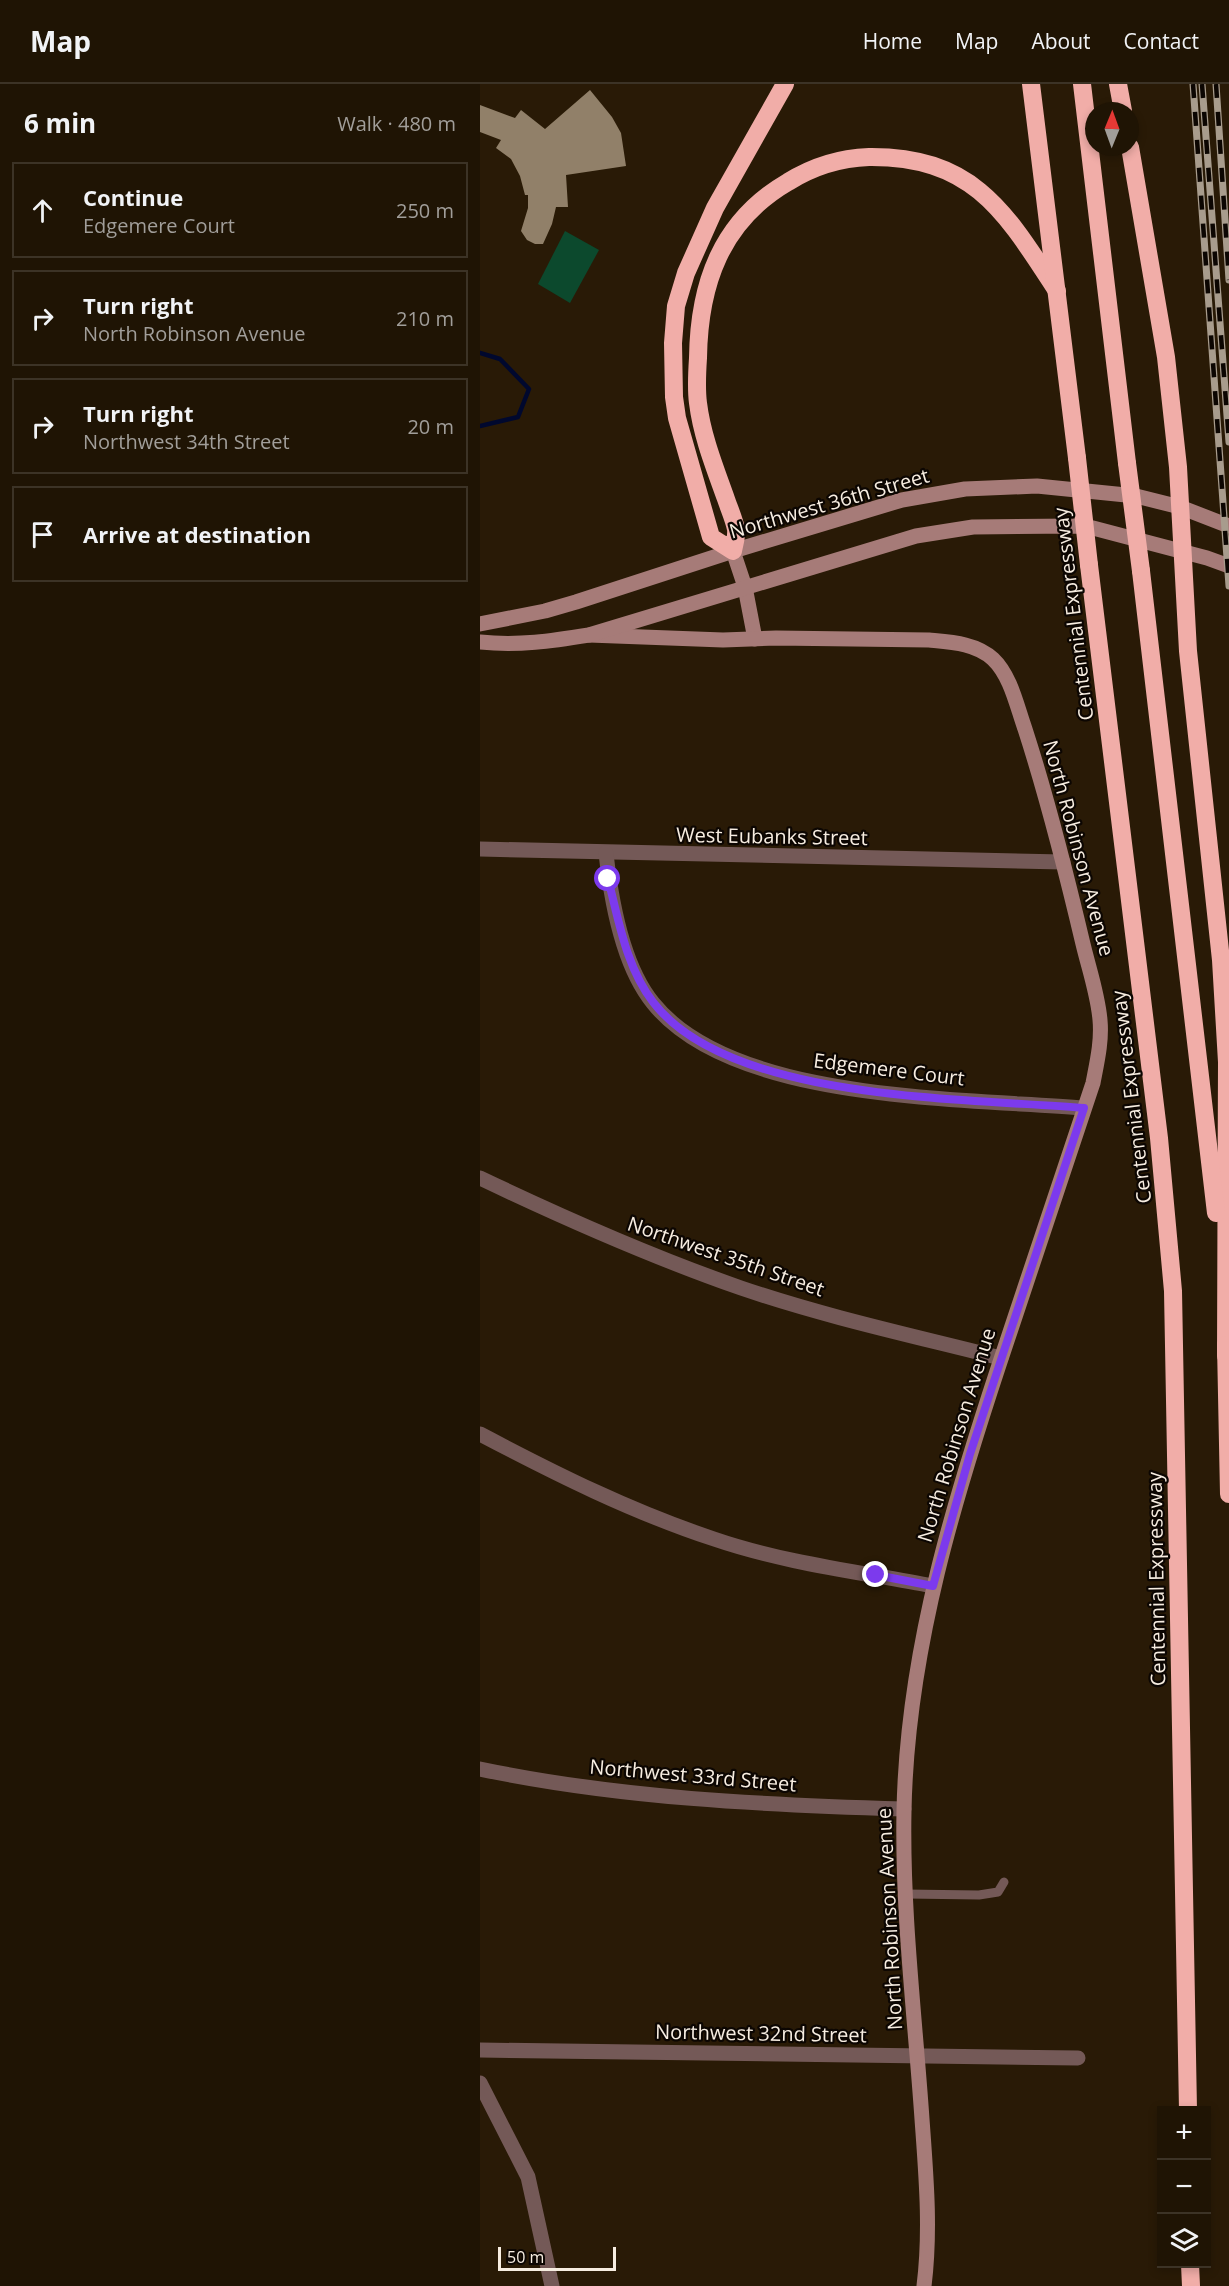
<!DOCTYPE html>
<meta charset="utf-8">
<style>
body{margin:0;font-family:"Open Sans",sans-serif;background:#2c2113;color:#f1f3f6}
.controls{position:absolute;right:18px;bottom:18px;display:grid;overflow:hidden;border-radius:0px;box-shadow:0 3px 9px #0003}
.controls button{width:54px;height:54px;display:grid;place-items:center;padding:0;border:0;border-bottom:2px solid #3c3326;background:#1f1404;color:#f1f3f6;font:30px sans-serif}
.compass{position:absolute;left:605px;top:18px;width:54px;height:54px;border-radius:50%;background:#1f1404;box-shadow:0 3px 9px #0003;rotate:1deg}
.scale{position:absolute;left:18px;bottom:15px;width:118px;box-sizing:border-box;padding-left:6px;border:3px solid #f7ede1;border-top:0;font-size:16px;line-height:21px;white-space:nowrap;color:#f7ede1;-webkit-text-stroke:4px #0c0602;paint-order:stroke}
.stop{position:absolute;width:18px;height:18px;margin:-14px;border:4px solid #7c3aed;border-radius:50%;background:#fff}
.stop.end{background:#7c3aed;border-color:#fff;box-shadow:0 2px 6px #0008}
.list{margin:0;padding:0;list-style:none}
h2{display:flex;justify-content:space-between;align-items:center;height:78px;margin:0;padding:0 24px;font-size:26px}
h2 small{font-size:20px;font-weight:400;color:#a19e9a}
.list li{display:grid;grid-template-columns:39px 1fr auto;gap:18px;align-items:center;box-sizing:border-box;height:96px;margin:0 12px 12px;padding:0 12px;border:2px solid #3c3326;border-radius:0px}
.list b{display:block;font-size:22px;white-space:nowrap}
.list p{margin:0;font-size:20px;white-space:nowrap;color:#a19e9a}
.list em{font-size:20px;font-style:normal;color:#a19e9a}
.icon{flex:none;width:33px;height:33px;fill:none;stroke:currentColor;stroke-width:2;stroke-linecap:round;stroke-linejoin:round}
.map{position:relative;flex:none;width:749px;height:2202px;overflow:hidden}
header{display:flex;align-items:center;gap:36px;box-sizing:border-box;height:84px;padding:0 30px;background:#1f1404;border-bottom:2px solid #3c3326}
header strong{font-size:28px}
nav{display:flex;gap:33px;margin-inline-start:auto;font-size:21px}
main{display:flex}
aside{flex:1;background:#1f1404}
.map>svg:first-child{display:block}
.green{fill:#0c492d}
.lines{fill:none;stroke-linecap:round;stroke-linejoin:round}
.stream{stroke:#00082e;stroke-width:4.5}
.building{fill:#918069}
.lane{stroke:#745957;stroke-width:9}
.street{stroke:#745957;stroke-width:15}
.secondary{stroke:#a67b78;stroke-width:15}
.highway{stroke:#f1ada8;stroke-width:18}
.rail-casing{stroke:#a89c8d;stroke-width:7}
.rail{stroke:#0c0602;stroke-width:4.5;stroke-dasharray:14;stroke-linecap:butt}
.highway-bridge{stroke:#f1ada8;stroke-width:18}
.route{stroke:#7c3aed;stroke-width:8}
.labels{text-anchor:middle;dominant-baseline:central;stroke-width:4.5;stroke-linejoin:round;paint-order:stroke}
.street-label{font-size:20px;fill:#f7ede1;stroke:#0c0602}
</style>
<header>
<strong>Map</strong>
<nav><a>Home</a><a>Map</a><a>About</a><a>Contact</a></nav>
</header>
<main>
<aside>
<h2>6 min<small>Walk · 480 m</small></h2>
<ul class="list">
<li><svg class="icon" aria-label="ahead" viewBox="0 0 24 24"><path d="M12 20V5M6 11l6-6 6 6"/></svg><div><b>Continue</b><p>Edgemere Court</p></div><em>250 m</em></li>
<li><svg class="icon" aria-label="right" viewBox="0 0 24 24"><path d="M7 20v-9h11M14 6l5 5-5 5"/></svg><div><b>Turn right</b><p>North Robinson Avenue</p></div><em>210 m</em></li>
<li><svg class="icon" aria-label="right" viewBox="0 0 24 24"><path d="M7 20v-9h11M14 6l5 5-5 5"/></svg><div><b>Turn right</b><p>Northwest 34th Street</p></div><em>20 m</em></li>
<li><svg class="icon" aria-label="arrive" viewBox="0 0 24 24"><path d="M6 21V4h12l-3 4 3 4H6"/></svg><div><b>Arrive at destination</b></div></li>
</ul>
</aside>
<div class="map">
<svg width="749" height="2202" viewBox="0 0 749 2202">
<rect width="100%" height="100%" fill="#291a06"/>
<polygon class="green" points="85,147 119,166 90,219 58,200"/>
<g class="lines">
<polyline class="stream" points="0,269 20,275 49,305 38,333 0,342"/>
</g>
<polygon class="building" points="110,6 132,33 141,49 146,82 86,91 88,123 76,123 72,140 63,160 55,160 47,156 41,147 48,124 48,111 45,111 40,92 31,75 16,64 21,56 0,48 0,21 35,34 41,26 65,45"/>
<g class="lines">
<polyline class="lane" points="426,1810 499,1811 518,1808 524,1798"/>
<g class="street">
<polyline points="0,765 583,778"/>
<path d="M126,769C131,816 143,882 173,919C253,1019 485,1014 604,1024"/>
<path d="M0,1094C86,1135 172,1173 261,1204C346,1233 434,1252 521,1274"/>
<path d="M0,1350C76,1390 152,1428 234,1455C304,1479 380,1488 453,1502"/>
<path d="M0,1685C139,1714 282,1721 424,1725"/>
<polyline points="0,1966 598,1974"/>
<polyline points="0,1999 48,2093 72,2202"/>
</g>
<g class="secondary">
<polyline points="253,467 265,503 275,555"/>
<polyline points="0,540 65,527 96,518 253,467 422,416 485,405 557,402 656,412 700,423 749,442"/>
<path d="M109,551L243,556L296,554L449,556C470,558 496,559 513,575C531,592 537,623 545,645C568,716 586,788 603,860C609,885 618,911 620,936C622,957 617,978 613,999C584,1085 555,1171 527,1257C476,1409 427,1565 424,1727C422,1829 435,1933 442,2035C446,2091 451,2146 444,2202"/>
<path d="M0,558C38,562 72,557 109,551L436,452L493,443L596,442L613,444L727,474L749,482"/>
</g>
<g class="highway">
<path d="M305,0L235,124L206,189L196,222L193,259L194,313L197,334L231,453L253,467C254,461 257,452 256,445C254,435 249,424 246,415C235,384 222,352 218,319C216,304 217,289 218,274C219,200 241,137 308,98C332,83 361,74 389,73C494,72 526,129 577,207"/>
<polyline points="551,0 597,374"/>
<polyline points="602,0 647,379"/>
<polyline points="638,0 643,27"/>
<polyline points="650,63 686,273 698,383 708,567 741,876 747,978 746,1272"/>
<polyline points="609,481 679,1054 693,1207 708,2026"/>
<polyline points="661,487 736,1129"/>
<polyline points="746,1261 749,1410"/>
<polyline points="710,2180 711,2202"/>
</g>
<g class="rail-casing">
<g id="rail">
<polyline points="713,0 749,502"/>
<polyline points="722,0 749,358"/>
<polyline points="736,0 749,196"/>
</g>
</g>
<use href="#rail" class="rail"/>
<g class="highway-bridge">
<polyline points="597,374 609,481"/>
<polyline points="647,379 661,487"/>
</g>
</g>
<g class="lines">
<path class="route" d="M128,795C139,837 146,883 173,918C249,1018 488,1014 604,1024L490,1370L453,1502L396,1491"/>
</g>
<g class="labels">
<g class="street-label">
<text transform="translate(349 419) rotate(-16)">Northwest 36th Street</text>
<text transform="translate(593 530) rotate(-97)">Centennial Expressway</text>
<text transform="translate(292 752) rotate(1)">West Eubanks Street</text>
<text transform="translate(599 764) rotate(75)">North Robinson Avenue</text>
<text transform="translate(409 985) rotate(7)">Edgemere Court</text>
<text transform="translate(651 1013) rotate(-97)">Centennial Expressway</text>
<text transform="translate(246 1172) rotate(19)">Northwest 35th Street</text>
<text transform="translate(476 1351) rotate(-73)">North Robinson Avenue</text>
<text transform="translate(676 1495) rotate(-91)">Centennial Expressway</text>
<text transform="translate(213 1691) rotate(5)">Northwest 33rd Street</text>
<text transform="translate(409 1835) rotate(-93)">North Robinson Avenue</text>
<text transform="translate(281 1949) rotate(1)">Northwest 32nd Street</text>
</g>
</g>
</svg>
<div class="controls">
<button>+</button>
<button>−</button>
<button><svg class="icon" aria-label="layers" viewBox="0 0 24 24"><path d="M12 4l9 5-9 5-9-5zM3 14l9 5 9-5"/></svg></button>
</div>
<svg class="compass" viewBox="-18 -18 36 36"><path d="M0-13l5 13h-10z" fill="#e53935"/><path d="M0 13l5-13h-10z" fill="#a19e9a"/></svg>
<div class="scale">50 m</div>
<div class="stop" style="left:128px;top:795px"></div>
<div class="stop end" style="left:396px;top:1491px"></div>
</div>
</main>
